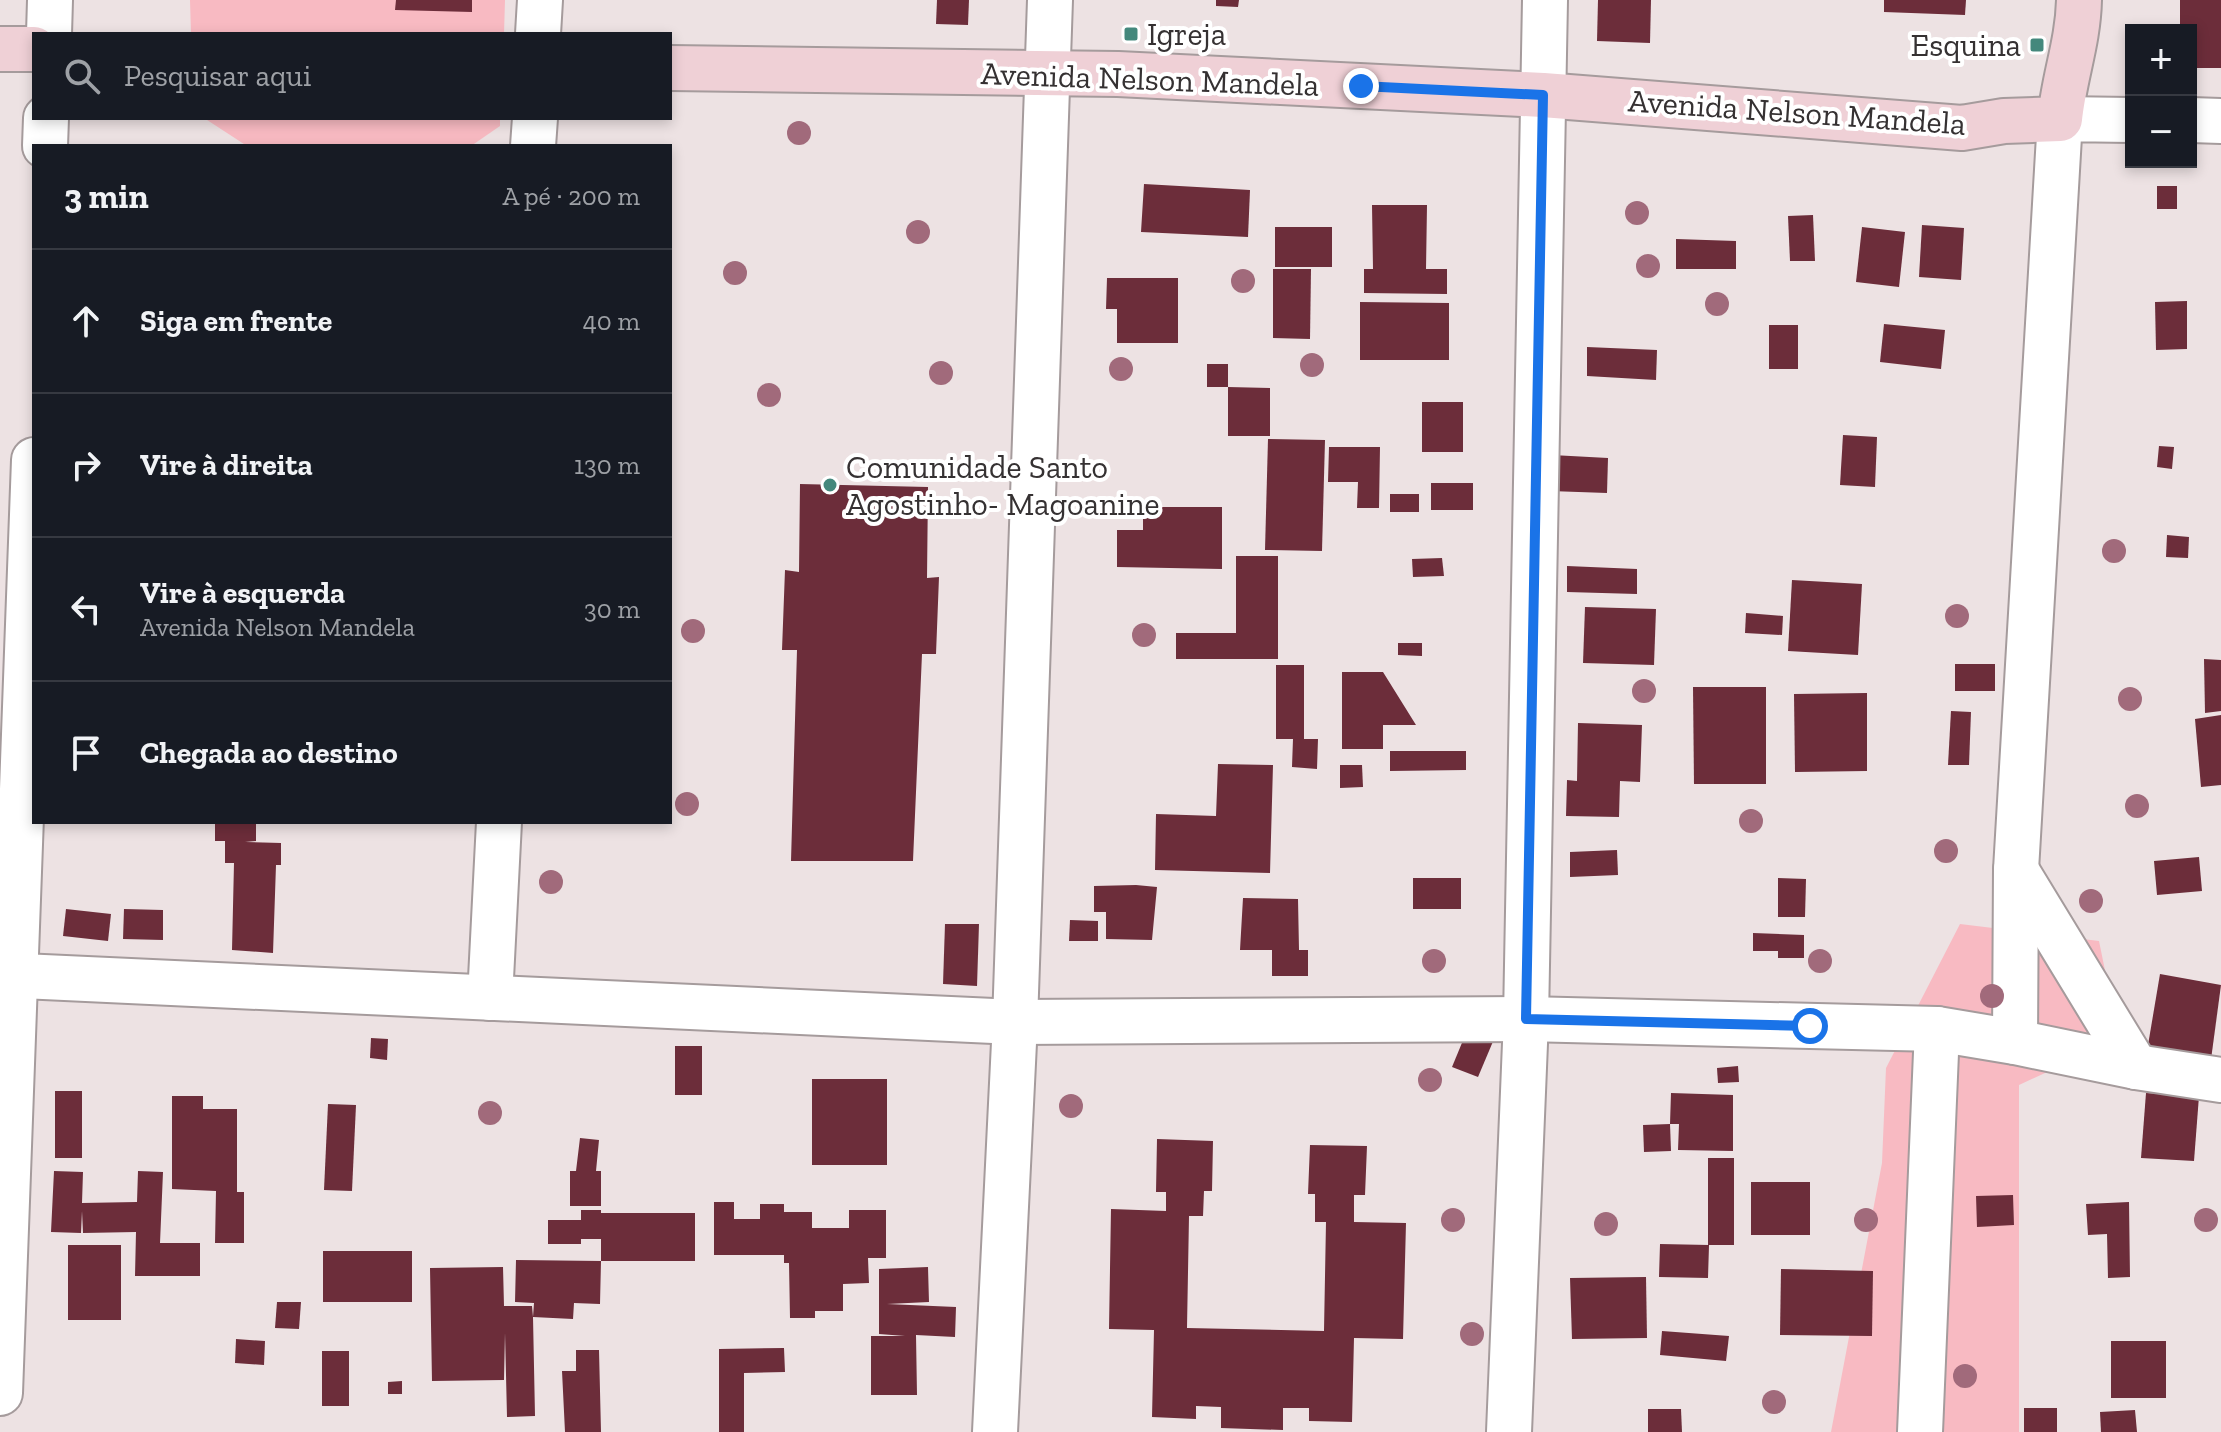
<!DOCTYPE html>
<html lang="pt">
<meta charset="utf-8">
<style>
body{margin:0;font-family:"Zilla Slab",serif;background:#20242c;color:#f1f3f6}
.controls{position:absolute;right:24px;top:24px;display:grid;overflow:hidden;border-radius:0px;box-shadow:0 4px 12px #0003}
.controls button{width:72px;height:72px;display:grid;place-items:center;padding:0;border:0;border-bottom:2px solid #363941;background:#171b24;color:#f1f3f6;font:40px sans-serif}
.stop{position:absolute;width:24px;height:24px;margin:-18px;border:6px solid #1a73e8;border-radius:50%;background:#fff}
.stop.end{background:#1a73e8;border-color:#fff;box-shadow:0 2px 8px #0008}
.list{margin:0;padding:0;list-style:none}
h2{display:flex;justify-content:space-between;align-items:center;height:104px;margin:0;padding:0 32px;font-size:34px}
h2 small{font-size:26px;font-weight:400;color:#9ea1a6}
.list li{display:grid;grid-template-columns:52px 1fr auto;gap:24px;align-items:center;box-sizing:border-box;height:144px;padding:0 32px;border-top:2px solid #363941}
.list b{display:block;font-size:30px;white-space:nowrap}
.list p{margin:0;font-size:26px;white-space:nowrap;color:#9ea1a6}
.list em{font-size:26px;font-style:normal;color:#9ea1a6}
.icon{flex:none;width:44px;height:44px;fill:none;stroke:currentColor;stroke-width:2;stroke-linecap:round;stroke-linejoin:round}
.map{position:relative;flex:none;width:2221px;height:1432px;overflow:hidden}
.search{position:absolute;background:#171b24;box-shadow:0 4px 12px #0003;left:32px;top:32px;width:640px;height:88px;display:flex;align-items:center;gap:20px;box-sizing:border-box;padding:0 28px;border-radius:0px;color:#9ea1a6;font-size:30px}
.panel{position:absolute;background:#171b24;box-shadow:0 4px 12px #0003;left:32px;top:144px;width:640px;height:680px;border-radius:0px}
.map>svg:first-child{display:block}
.green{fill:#f8bac2}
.building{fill:#6c2d3a}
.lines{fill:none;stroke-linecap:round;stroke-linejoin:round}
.street-casing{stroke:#a59b9c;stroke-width:48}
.secondary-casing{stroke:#a59b9c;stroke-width:48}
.street{stroke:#fff;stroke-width:44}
.secondary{stroke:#efd0d6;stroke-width:44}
.tree{fill:#a16a7b}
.route{stroke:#1a73e8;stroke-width:10}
.poi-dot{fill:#44887c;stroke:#fff;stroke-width:3}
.labels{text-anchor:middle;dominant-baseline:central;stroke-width:8;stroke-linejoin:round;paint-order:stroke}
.poi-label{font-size:32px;fill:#353132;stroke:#fff;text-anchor:start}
.street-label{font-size:32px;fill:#353132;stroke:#fff}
</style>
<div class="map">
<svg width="2221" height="1432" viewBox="0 0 2221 1432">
<rect width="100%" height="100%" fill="#ede2e3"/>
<g class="green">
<polygon points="190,0 505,0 504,34 191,34"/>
<polygon points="204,118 500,118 500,126 471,146 247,146"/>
<polygon points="1960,924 2099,941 2119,1039 2019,1085 2019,1432 1831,1432 1882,1163 1886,1068"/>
</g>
<g class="building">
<polygon points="396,0 472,0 472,12 395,10"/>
<polygon points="937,0 969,0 968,25 936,24"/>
<polygon points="1216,0 1239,0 1238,7 1216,6"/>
<polygon points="1598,0 1651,0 1650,43 1597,41"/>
<polygon points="1884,0 1966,0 1965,15 1884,12"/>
<polygon points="2180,0 2221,0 2221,68 2191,68 2191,30 2180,30"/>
<polygon points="1144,184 1250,190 1248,237 1141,232"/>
<rect x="2157" y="186" width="20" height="23"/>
<polygon points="1372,205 1427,205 1426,269 1447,269 1447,294 1364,293 1364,269 1373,269"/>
<polygon points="1813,215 1815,261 1790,261 1788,216"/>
<polygon points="1922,225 1964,228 1961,280 1919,277"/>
<rect x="1275" y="227" width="57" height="40"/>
<polygon points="1862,227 1905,232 1899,287 1856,282"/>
<polygon points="1676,239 1736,241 1736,269 1676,269"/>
<polygon points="1273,269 1311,269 1310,339 1273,338"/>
<polygon points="1107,278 1178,278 1178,343 1117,343 1117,309 1106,309"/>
<polygon points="2187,301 2187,349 2156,350 2155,302"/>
<polygon points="1360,302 1449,303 1449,360 1360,360"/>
<polygon points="1884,324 1945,330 1941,369 1880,362"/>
<rect x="1769" y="325" width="29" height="44"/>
<polygon points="1587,347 1657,350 1656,380 1587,376"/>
<rect x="1207" y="364" width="21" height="23"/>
<polygon points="1228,387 1270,388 1270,436 1228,436"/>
<rect x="1422" y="402" width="41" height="50"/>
<polygon points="1843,435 1877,437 1875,487 1840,485"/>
<polygon points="1268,439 1325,440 1322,551 1265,550"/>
<polygon points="2159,446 2174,447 2172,469 2157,467"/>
<polygon points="1329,447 1380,447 1379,508 1357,508 1358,482 1328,482"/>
<polygon points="1552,455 1608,458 1607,493 1550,491"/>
<rect x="1431" y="483" width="42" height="27"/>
<polygon points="800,484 928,487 927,578 939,577 936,654 922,654 913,861 791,861 797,650 782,650 785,570 799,572"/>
<rect x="1390" y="494" width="29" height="18"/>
<polygon points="1143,507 1222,507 1222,569 1117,567 1117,530 1143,530"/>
<polygon points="2167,535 2189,537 2188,558 2166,557"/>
<polygon points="1236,556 1278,556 1278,659 1176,659 1176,633 1236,633"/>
<polygon points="1442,558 1444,576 1413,577 1412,559"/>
<polygon points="1567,566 1637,569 1637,594 1567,592"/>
<polygon points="1792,580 1862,584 1858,655 1788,651"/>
<polygon points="1585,607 1656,609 1654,665 1583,663"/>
<polygon points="1746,613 1783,616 1782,635 1745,633"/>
<polygon points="1398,643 1422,643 1422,656 1398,655"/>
<polygon points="2204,659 2221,660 2221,711 2205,713"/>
<rect x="1955" y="664" width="40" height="27"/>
<polygon points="1276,665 1304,665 1304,739 1318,739 1317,769 1292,767 1293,739 1276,739"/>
<polygon points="1342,672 1383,672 1416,725 1383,725 1383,749 1342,749"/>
<polygon points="1693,687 1766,687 1766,784 1694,784"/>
<polygon points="1867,693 1867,771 1795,772 1794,694"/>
<polygon points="1951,711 1971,712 1969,765 1948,765"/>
<polygon points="2221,715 2221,785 2201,787 2195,719"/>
<polygon points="1578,723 1642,725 1640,782 1620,781 1619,817 1566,816 1567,780 1577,781"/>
<polygon points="1390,751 1466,751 1466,770 1390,771"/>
<polygon points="1218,764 1273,765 1270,873 1155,870 1156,814 1216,816"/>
<polygon points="1340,765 1362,765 1363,787 1340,788"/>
<polygon points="215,822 256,822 256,841 245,842 281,843 281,865 276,865 273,953 232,950 234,863 225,863 225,841 215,841"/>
<polygon points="1617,850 1618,875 1570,877 1570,852"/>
<polygon points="2199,857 2202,891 2157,895 2154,861"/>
<rect x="1413" y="878" width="48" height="31"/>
<polygon points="1778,878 1806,879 1805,917 1778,917"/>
<polygon points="1136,885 1157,887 1152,940 1106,939 1106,912 1094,912 1094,886"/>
<polygon points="1243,898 1298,899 1299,950 1308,950 1308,976 1272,976 1272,950 1240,950"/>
<polygon points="66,909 111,914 108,941 63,936"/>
<polygon points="124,909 163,910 163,940 123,939"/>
<polygon points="1070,920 1098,921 1098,941 1069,941"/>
<polygon points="945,924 979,924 977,986 943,984"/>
<polygon points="1753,933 1804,935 1804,958 1778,958 1778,951 1753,951"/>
<polygon points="2160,974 2221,985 2210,1067 2146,1057"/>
<polygon points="1471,1021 1497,1032 1478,1077 1452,1067"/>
<polygon points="371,1038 388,1039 387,1060 370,1058"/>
<rect x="675" y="1046" width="27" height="49"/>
<polygon points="1738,1066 1739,1082 1718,1083 1717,1068"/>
<rect x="812" y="1079" width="75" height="86"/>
<rect x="55" y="1091" width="27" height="67"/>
<polygon points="1671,1093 1733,1095 1733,1151 1678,1150 1679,1124 1670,1124"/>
<polygon points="2146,1093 2199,1096 2194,1161 2141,1158"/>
<polygon points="172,1096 203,1096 203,1109 237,1109 237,1192 244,1192 244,1243 215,1243 216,1191 172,1189"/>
<polygon points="328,1104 356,1105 352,1191 324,1190"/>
<polygon points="1670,1124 1671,1151 1644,1152 1643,1125"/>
<polygon points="580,1138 599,1140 596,1171 601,1171 601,1206 570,1206 570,1171 576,1171"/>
<polygon points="1157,1139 1213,1141 1212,1191 1204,1191 1203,1216 1189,1216 1187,1328 1324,1331 1326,1222 1315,1222 1315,1194 1308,1194 1310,1145 1367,1146 1365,1195 1354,1195 1354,1222 1406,1223 1403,1339 1354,1338 1352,1422 1309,1421 1309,1408 1283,1408 1283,1430 1221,1428 1221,1407 1196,1406 1196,1419 1152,1417 1154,1330 1109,1329 1111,1209 1166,1211 1166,1192 1156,1192"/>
<rect x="1708" y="1158" width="26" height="87"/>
<polygon points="54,1171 83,1172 82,1203 137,1202 138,1171 163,1172 160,1243 200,1243 200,1276 135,1276 136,1232 83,1233 82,1211 81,1233 51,1232"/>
<rect x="1751" y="1182" width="59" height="53"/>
<polygon points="2013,1195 2014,1225 1977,1227 1976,1196"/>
<polygon points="714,1202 734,1202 734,1219 760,1219 760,1204 784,1204 784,1212 812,1212 812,1228 849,1228 849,1210 886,1210 886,1258 868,1258 869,1283 843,1284 843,1311 815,1311 815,1318 790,1318 789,1263 784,1263 784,1255 714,1255"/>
<polygon points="2129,1202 2130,1277 2108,1278 2107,1234 2088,1235 2086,1204"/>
<polygon points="581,1210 601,1210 601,1213 695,1213 695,1261 601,1261 601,1239 581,1239 581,1244 548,1244 548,1220 581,1220"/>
<polygon points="1660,1244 1709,1245 1708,1278 1659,1277"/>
<rect x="68" y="1245" width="53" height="75"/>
<rect x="323" y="1251" width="89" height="51"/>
<polygon points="516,1260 601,1261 600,1304 574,1303 573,1319 533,1317 535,1416 507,1417 505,1333 504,1380 432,1381 430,1268 503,1267 504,1306 532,1306 533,1317 534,1303 515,1302"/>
<polygon points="928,1267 929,1302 887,1304 956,1307 955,1337 916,1335 917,1395 871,1395 871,1336 905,1336 879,1334 879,1269"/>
<polygon points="1781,1269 1873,1271 1872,1336 1780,1335"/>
<polygon points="1646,1277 1647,1338 1572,1339 1570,1278"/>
<polygon points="277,1302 301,1302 299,1329 275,1328"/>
<polygon points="1662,1331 1729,1336 1726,1361 1660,1355"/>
<polygon points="236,1339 265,1341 264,1365 235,1363"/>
<rect x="2111" y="1341" width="55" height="57"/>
<polygon points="784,1348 785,1372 744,1373 744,1432 719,1432 719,1349"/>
<polygon points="576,1350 599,1350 601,1432 565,1432 562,1371 576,1371"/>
<rect x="322" y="1351" width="27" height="55"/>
<polygon points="402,1381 402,1394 388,1394 388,1382"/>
<rect x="2024" y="1408" width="33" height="24"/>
<polygon points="1648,1409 1681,1409 1682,1432 1648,1432"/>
<polygon points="2135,1410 2137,1432 2101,1432 2100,1412"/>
</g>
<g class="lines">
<g class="street-casing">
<g id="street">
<polyline points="49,34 50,0"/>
<polyline points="538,34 540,0"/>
<polyline points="2191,120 2221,121"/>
<polyline points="45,146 46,118"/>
<polyline points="533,146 535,118"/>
<polyline points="2016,870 2136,1067"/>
<polyline points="0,975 1015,1022 1526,1019 1937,1029 2015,1042 2136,1067 2221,1080"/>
<polyline points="490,998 499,822"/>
<polyline points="2015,1042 2016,870 2060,119 2131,120"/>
<polyline points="0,1393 34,460"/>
<polyline points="995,1432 1015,1022 1050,0"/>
<polyline points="1509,1432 1526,1019 1545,0"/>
<polyline points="1920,1432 1937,1029"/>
</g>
</g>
<g class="secondary-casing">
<g id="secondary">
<polyline points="0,49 34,49"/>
<path d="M670,68L1118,74L1543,95L1962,128L2004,121L2060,119C2064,77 2078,43 2079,0"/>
</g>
</g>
<use href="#street" class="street"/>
<use href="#secondary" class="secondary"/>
</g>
<g class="tree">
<circle cx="799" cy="133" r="12"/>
<circle cx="1637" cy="213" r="12"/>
<circle cx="918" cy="232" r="12"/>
<circle cx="1648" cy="266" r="12"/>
<circle cx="735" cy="273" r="12"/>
<circle cx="1243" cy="281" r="12"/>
<circle cx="1717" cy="304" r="12"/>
<circle cx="1312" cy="365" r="12"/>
<circle cx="1121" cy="369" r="12"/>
<circle cx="941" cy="373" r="12"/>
<circle cx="769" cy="395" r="12"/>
<circle cx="2114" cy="551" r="12"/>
<circle cx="1957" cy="616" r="12"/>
<circle cx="693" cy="631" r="12"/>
<circle cx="1144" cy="635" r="12"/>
<circle cx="1644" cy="691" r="12"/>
<circle cx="2130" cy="699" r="12"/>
<circle cx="687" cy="804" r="12"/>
<circle cx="2137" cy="806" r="12"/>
<circle cx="1751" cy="821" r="12"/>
<circle cx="1946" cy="851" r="12"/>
<circle cx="551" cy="882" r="12"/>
<circle cx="2091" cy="901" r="12"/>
<circle cx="1434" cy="961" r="12"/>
<circle cx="1820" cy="961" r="12"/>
<circle cx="1992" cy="996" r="12"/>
<circle cx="1430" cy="1080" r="12"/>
<circle cx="1071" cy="1106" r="12"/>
<circle cx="490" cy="1113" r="12"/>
<circle cx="1453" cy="1220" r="12"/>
<circle cx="1866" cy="1220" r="12"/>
<circle cx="2206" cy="1220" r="12"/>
<circle cx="1606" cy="1224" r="12"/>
<circle cx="1472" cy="1334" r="12"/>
<circle cx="1965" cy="1376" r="12"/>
<circle cx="1774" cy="1402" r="12"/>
</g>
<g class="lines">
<polyline class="route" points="1361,86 1543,95 1526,1019 1810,1026"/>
</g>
<g class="poi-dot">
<rect x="1123" y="26" width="16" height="16" rx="4"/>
<rect x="2029" y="37" width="16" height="16" rx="4"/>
<circle cx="830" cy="485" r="8"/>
</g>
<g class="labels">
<g class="poi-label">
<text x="1147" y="34">Igreja</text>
<text x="2021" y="45" text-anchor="end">Esquina</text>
<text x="846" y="467">Comunidade Santo<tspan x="846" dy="37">Agostinho- Magoanine</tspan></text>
</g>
<g class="street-label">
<text transform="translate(1150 79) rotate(2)">Avenida Nelson Mandela</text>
<text transform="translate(1797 112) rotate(4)">Avenida Nelson Mandela</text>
</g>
</g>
</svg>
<div class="controls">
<button>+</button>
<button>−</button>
</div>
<div class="stop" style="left:1810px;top:1026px"></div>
<div class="stop end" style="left:1361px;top:86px"></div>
<div class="search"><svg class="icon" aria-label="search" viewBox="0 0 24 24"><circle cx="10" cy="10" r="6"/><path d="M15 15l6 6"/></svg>Pesquisar aqui</div>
<section class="panel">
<h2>3 min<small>A pé · 200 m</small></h2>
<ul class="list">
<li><svg class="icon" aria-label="ahead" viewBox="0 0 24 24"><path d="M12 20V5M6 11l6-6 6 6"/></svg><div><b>Siga em frente</b></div><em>40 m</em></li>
<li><svg class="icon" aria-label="right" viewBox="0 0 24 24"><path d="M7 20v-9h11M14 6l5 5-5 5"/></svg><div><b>Vire à direita</b></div><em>130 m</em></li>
<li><svg class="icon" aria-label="left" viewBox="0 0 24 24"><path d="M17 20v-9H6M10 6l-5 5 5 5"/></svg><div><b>Vire à esquerda</b><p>Avenida Nelson Mandela</p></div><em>30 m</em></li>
<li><svg class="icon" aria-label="arrive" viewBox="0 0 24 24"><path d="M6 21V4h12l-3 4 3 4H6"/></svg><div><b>Chegada ao destino</b></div></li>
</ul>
</section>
</div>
